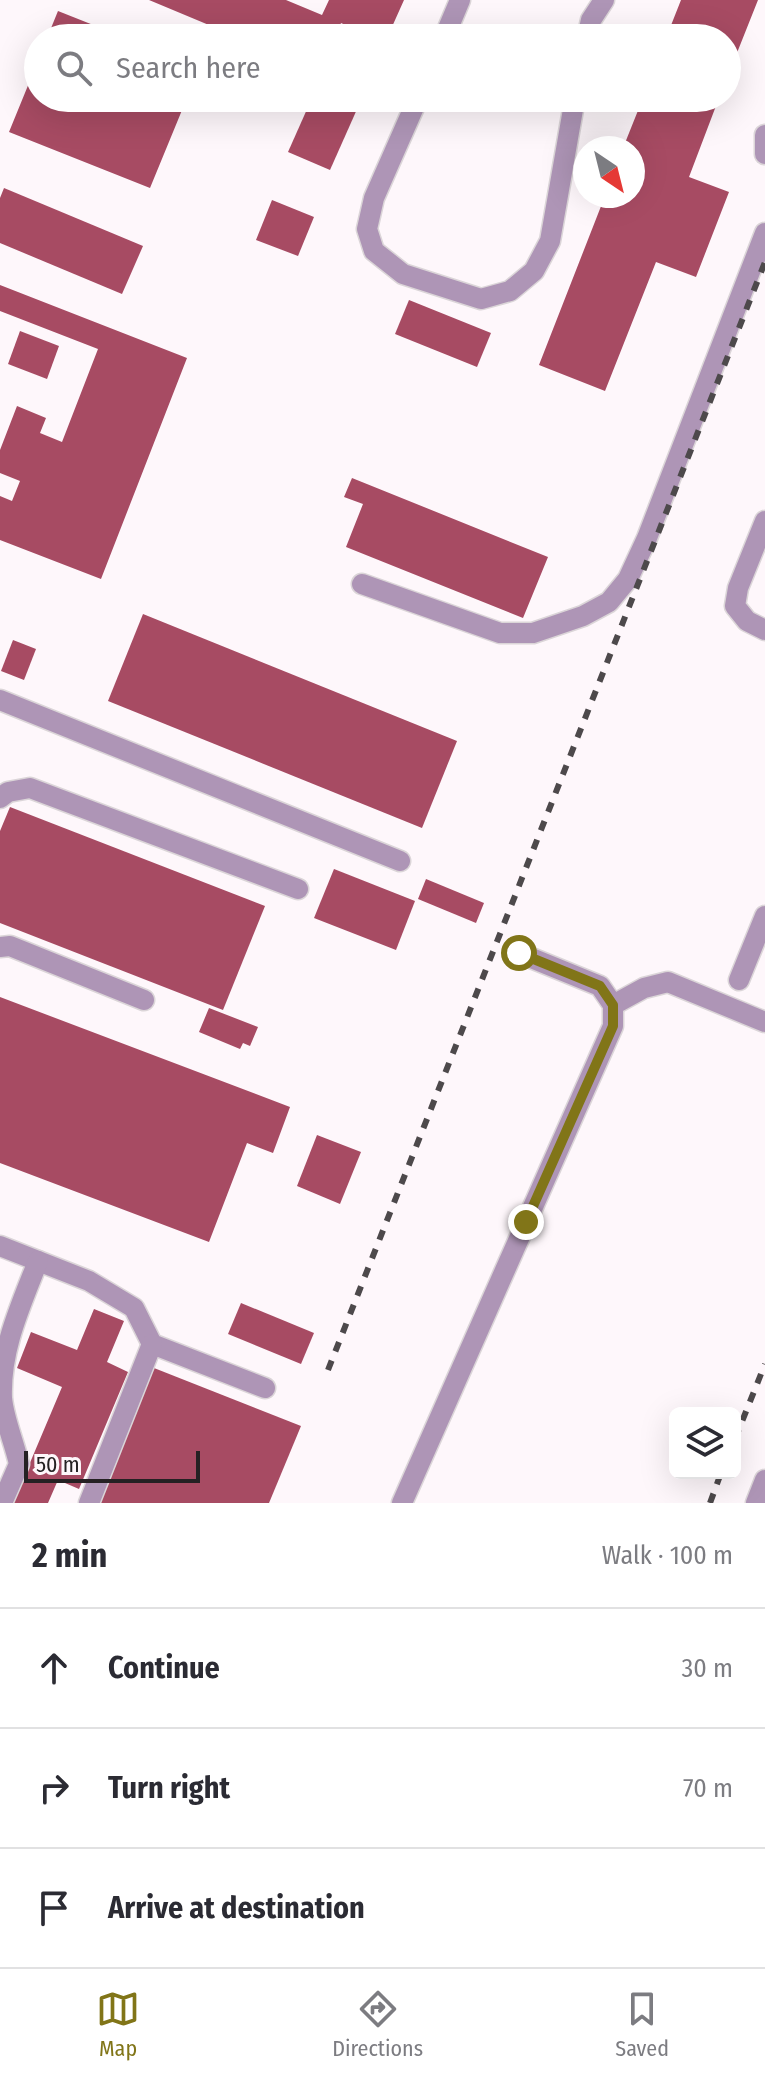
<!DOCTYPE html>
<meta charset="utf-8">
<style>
body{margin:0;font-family:"Fira Sans Condensed",sans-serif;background:#f7f7f7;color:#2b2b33}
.controls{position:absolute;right:24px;bottom:24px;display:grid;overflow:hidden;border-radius:12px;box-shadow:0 8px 32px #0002}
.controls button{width:72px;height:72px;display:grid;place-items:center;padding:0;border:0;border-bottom:2px solid #e1e1e2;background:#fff;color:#2b2b33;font:40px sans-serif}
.compass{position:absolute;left:573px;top:136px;width:72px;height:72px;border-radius:50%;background:#fff;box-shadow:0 8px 32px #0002;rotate:145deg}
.scale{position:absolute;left:24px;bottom:20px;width:176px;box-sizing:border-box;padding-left:8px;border:4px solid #252123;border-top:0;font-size:22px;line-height:28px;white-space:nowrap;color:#252123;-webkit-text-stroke:6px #fef7fb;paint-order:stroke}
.stop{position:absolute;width:24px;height:24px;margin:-18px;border:6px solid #817518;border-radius:50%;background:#fff}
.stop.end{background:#817518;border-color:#fff;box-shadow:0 2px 8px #0008}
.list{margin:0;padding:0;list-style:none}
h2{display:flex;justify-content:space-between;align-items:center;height:104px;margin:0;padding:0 32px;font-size:34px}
h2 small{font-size:26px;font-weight:400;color:#7c7c81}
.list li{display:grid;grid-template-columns:52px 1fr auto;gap:24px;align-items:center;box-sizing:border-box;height:120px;padding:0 32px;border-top:2px solid #e1e1e2}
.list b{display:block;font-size:30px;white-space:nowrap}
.list em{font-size:26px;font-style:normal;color:#7c7c81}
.icon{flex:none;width:44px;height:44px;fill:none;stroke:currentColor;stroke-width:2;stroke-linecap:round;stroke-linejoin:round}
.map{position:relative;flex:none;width:765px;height:1503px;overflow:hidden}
.search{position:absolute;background:#fff;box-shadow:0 8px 32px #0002;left:24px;right:24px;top:24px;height:88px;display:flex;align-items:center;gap:20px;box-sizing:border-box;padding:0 28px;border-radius:44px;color:#7c7c81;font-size:30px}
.sheet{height:464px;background:#fff}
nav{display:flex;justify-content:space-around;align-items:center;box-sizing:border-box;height:112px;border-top:2px solid #e1e1e2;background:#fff;font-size:22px;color:#7c7c81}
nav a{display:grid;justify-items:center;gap:4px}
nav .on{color:#817518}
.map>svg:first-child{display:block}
.building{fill:#a74b63}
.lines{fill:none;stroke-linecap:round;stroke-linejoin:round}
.minor-casing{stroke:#dbd5d8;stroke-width:23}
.minor{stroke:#ae95b6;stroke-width:20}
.rail{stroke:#4d494b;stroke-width:6;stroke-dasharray:10 10;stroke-linecap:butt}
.route{stroke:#817518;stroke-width:10}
</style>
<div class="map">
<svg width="765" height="1503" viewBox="0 0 765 1503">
<rect width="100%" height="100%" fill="#fef7fb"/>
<g class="building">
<polygon points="149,0 286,0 322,15 329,0 404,0 387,38 375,38 341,23 335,38 240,38"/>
<polygon points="681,0 758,0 727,78 727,38 666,38"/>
<polygon points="58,11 126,38 47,38"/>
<polygon points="38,61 38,98 187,98 150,188 9,132"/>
<polygon points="312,98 362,98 330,170 288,152"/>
<polygon points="643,98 719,98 689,177 729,192 696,277 656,262 605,391 539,365 605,196 633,196 633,148 623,148"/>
<polygon points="4,188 143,246 122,294 0,243 0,198"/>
<polygon points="272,200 314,217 298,256 256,240"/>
<polygon points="0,285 187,358 101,579 0,540 0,496 12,501 20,481 0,473 0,450 17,406 46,418 40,433 62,442 98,349 0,311"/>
<polygon points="409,300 491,333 477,367 395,334"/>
<polygon points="20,331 59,346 47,379 8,364"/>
<polygon points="352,478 548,557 523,618 346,547 363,504 344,497"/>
<polygon points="143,614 457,741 422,828 108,701"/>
<polygon points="13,640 36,649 24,680 1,671"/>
<polygon points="10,807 265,906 223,1010 0,923 0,831"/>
<polygon points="334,869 415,901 396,950 314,918"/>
<polygon points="426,879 484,903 476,923 418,899"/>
<polygon points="0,997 290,1107 273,1153 247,1143 209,1242 0,1163"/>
<polygon points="209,1008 258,1027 250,1046 243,1043 240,1049 199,1032"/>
<polygon points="317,1135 361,1152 340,1204 297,1186"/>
<polygon points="241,1303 314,1333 301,1364 228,1334"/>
<polygon points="94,1309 124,1321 107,1362 128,1372 79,1489 58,1480 48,1503 13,1503 62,1387 17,1368 31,1332 77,1350"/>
<polygon points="154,1368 301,1426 269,1503 100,1503"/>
</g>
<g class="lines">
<g class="minor-casing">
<g id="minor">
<polyline points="444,38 460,0"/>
<polyline points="587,38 591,20 604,0"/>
<polyline points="418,98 374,198 367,229 374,251 403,274 481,299 510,291 534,271 550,241 575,98"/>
<polyline points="765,135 765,154"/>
<polyline points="765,521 738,588 735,606 747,621 765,630"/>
<polyline points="362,584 500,633 533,633 583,616 609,602 628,579 647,538 765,233"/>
<polyline points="0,700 400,861"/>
<polyline points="0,798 8,792 30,788 298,889"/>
<polyline points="0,947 10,946 144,1000"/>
<polyline points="739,980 765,916"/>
<polyline points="613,1005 644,988 668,982 765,1022"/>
<polyline points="0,1246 89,1281 134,1308 152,1344 265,1388"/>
<path d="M2,1503L19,1464C14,1441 4,1420 2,1398C0,1349 21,1305 38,1261"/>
<polyline points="89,1503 152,1344"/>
<polyline points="402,1503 613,1026 613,1005 600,986 519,953"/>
<polyline points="756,1503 765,1480"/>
</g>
</g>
<use href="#minor" class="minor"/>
<g class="rail">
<polyline points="328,1370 765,262"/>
<polyline points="735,1439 765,1364"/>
<polyline points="710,1503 721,1473"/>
</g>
</g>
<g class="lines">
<polyline class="route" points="519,953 600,986 613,1005 613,1026 526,1222"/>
</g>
</svg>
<div class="controls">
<button><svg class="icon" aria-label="layers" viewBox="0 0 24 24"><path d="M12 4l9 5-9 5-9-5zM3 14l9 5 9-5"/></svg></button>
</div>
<svg class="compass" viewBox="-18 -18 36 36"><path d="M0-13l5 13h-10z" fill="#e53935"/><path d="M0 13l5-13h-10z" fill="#7c7c81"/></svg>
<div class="scale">50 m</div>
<div class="stop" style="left:519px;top:953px"></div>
<div class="stop end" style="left:526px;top:1222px"></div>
<div class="search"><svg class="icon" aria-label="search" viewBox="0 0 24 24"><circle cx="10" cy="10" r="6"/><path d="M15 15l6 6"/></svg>Search here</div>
</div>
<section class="sheet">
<h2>2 min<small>Walk · 100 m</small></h2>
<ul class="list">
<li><svg class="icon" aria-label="ahead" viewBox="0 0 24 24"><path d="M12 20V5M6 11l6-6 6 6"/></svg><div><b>Continue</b></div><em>30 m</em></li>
<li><svg class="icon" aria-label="right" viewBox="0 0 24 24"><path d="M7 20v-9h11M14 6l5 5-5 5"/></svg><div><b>Turn right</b></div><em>70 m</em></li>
<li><svg class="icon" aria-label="arrive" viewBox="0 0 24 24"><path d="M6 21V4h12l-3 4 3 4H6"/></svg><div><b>Arrive at destination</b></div></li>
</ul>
</section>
<nav>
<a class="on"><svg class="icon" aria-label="map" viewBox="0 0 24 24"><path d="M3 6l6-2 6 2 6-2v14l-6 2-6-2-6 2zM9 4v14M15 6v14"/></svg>Map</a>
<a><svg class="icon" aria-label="directions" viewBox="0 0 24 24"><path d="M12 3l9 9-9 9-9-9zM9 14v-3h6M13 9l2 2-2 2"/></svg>Directions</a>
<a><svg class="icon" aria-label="saved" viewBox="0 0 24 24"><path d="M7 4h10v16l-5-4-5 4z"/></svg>Saved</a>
</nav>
